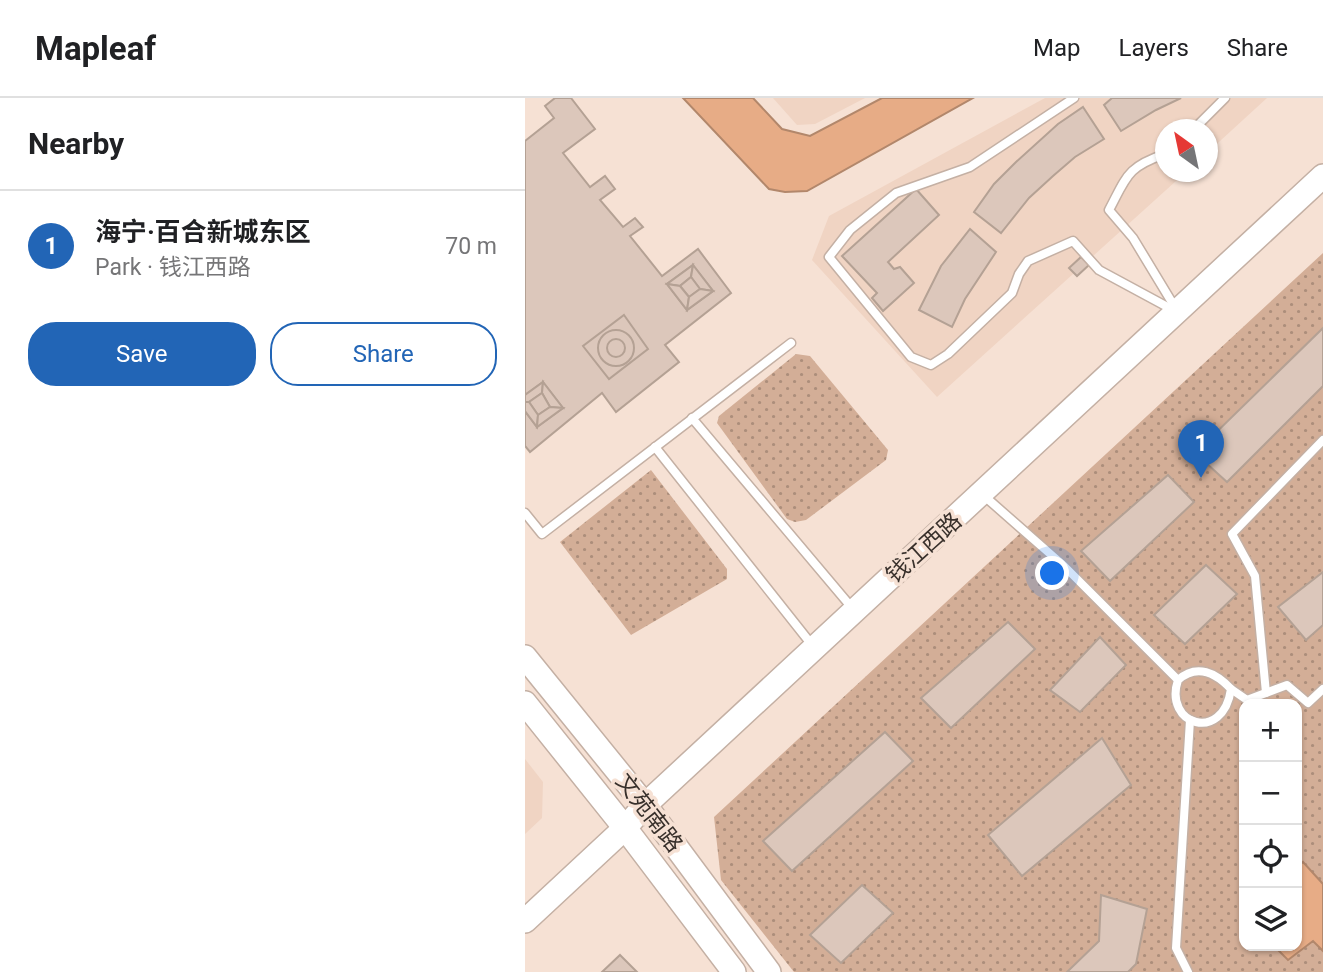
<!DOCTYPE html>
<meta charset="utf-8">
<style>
body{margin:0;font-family:Roboto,"Noto Sans SC",sans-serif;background:#f6f6f6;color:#202124}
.controls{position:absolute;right:21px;bottom:21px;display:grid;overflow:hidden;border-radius:14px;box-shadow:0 2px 5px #0004}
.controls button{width:63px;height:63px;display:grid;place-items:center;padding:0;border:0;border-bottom:2px solid #e0e0e0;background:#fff;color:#202124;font:35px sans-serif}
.compass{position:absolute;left:630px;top:21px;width:63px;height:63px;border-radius:50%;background:#fff;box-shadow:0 2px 5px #0004;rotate:327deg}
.you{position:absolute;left:528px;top:476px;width:24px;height:24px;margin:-18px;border:5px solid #fff;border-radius:50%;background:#1a73e8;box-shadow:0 0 0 10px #1a73e833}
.badge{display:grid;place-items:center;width:46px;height:46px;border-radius:50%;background:#2265b6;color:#fff;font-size:23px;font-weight:700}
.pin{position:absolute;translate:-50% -58px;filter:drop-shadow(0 2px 4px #0008)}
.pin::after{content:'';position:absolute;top:37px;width:24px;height:21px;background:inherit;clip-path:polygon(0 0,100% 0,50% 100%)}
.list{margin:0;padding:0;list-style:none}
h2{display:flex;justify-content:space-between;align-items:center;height:91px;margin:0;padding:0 28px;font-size:30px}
h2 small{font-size:23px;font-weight:400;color:#757577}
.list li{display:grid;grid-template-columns:46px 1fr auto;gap:21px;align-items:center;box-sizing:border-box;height:112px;padding:0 28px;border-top:2px solid #e0e0e0}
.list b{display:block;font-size:26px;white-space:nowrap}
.list p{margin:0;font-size:23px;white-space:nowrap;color:#757577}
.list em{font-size:23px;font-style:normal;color:#757577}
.actions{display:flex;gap:14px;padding:21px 28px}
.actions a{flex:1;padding:16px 0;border:2px solid #2265b6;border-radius:28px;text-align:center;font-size:24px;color:#2265b6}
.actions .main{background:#2265b6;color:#fff}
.icon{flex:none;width:38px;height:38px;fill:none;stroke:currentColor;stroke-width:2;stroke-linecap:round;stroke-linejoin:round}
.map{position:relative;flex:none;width:798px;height:874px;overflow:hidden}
header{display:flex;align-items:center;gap:42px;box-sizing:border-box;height:98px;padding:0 35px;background:#fff;border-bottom:2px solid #e0e0e0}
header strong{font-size:33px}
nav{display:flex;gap:38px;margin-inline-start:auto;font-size:24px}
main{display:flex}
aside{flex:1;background:#fff}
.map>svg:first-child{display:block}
.built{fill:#f0d4c3}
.park{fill:url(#park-dots);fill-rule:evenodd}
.water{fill:#e7ac86;stroke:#b2876b;stroke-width:2}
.building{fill:#dcc7bb;stroke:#b4a194;stroke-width:2}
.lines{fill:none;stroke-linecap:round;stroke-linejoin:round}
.lane-casing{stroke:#c4b0a4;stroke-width:11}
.secondary-casing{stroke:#c4b0a4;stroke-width:26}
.lane{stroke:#fff;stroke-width:8}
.secondary{stroke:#fff;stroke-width:23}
.labels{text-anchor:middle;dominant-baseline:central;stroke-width:7;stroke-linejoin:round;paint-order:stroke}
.street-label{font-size:23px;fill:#38302b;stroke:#f6e1d4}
</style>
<header>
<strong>Mapleaf</strong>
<nav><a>Map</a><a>Layers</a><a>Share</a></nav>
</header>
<main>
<aside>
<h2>Nearby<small></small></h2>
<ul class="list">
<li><span class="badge">1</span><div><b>海宁·百合新城东区</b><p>Park · 钱江西路</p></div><em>70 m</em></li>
</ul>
<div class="actions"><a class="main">Save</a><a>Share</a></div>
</aside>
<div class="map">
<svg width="798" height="874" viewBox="0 0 798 874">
<defs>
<pattern id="park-dots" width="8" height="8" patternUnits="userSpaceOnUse" patternTransform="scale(1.75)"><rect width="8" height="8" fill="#d3ae97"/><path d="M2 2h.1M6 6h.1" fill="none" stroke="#ac8e7b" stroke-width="1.8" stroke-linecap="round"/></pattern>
</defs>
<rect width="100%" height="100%" fill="#f6e1d4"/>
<g class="built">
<polygon points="248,0 340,0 290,26 272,27"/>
<polygon points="520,0 742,0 683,54 682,32 640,32 640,74 661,74 412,299 287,162 304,118"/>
<polygon points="0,661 18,684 17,720 0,736"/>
</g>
<g class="park">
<path d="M798,155V874H269L196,782L189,719ZM719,606H772V848H719Z"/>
<polygon points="271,256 285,258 363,352 361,362 281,422 270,424 262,421 192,325 194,318"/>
<polygon points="126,372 202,471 202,481 106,537 35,444"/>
</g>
<g class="water">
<polygon points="158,0 228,0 257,31 285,38 357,0 448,0 282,93 260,94 244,91"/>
<polygon points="778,764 798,786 798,853 788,843 763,862 749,848 772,848 772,769"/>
</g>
<g class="building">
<polygon points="30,0 46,0 70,31 38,55 65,89 80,78 90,91 75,102 98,129 110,120 118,129 105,138 137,178 173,151 206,195 140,247 154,264 91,314 77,295 5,354 0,348 0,43 29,20 20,8"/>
<polygon points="587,0 656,0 631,12 596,33 579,7"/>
<polygon points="558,9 579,41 550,59 528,78 504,100 476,135 449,114 469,86 491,64 533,26"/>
<polygon points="391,91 414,117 363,164 369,171 375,169 389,185 358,213 347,200 352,195 317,158"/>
<polygon points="445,131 471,154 440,201 427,229 394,212 416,168"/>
<polygon points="556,159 564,167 552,178 544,170"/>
<polygon points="168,167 188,193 162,212 142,186"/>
<polygon points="168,167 166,179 155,188 142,186"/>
<polygon points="168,167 188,193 175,191 166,179"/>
<polygon points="166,179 175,191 164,199 155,188"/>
<polygon points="142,186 155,188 164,199 162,212"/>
<polygon points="175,191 188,193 162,212 164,199"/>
<polygon points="99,217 123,251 84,281 58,248"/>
<polygon points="798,230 798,288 702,384 670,355"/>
<circle cx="91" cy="250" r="18"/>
<circle cx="91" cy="250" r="9"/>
<polygon points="18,284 38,310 12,329 0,313 0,297"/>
<polygon points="18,284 17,295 4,304 0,304 0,297"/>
<polygon points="18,284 38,310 25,309 17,295"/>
<polygon points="17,295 25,309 13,317 4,304"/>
<polygon points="0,304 4,304 13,317 12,329 0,313"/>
<polygon points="25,309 38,310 12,329 13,317"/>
<polygon points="643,377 669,404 585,483 556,453"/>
<polygon points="681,467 712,496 660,546 629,517"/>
<polygon points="798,474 798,527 781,542 753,509"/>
<polygon points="483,524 510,551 426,630 396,600"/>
<polygon points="575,539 601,567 555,614 525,592"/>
<polygon points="360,634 388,663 267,773 238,743"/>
<polygon points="577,640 606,687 497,778 463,737"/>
<polygon points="337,787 368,815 316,865 285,837"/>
<polygon points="576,797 622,811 611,866 603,874 542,874 574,843"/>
<polygon points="95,857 112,874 77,874"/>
</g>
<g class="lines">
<g class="lane-casing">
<g id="lane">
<polyline points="549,0 445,69 371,95 325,132 304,159 386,259 406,267 423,256 487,195 494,176 503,163 548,143 574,172 650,213"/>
<polyline points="668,32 700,0"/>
<path d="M640,56C602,69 602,78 584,112L608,140L651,211"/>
<polyline points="167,320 328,511"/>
<polyline points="130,349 287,547"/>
<path d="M457,396L539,468L653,582C638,627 698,646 706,591C691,575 672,565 653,582"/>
<polyline points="0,415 17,436 266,245"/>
<polyline points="706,591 722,602 762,587 783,605 798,591"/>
<polyline points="741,595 730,478 707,436 798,342"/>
<polyline points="663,874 651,850 665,622"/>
</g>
</g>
<g class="secondary-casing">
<g id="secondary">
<polyline points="0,559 120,707 244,874"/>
<polyline points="0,605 100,730 209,874"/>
<polyline points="0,823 100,730 120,707 798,78"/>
</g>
</g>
<use href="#lane" class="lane"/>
<use href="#secondary" class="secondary"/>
</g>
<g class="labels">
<g class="street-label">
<text transform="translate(399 450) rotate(-42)">钱江西路</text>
<text transform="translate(124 715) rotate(52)">文苑南路</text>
</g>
</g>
</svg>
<div class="controls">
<button>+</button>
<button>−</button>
<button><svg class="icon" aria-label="locate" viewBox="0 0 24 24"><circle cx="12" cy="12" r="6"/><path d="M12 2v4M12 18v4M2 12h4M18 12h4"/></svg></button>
<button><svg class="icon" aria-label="layers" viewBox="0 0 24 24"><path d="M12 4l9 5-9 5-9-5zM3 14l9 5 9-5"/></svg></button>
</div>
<svg class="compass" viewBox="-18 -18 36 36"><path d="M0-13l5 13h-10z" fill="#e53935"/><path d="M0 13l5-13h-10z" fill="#757577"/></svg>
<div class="you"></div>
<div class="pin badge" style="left:676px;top:380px">1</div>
</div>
</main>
